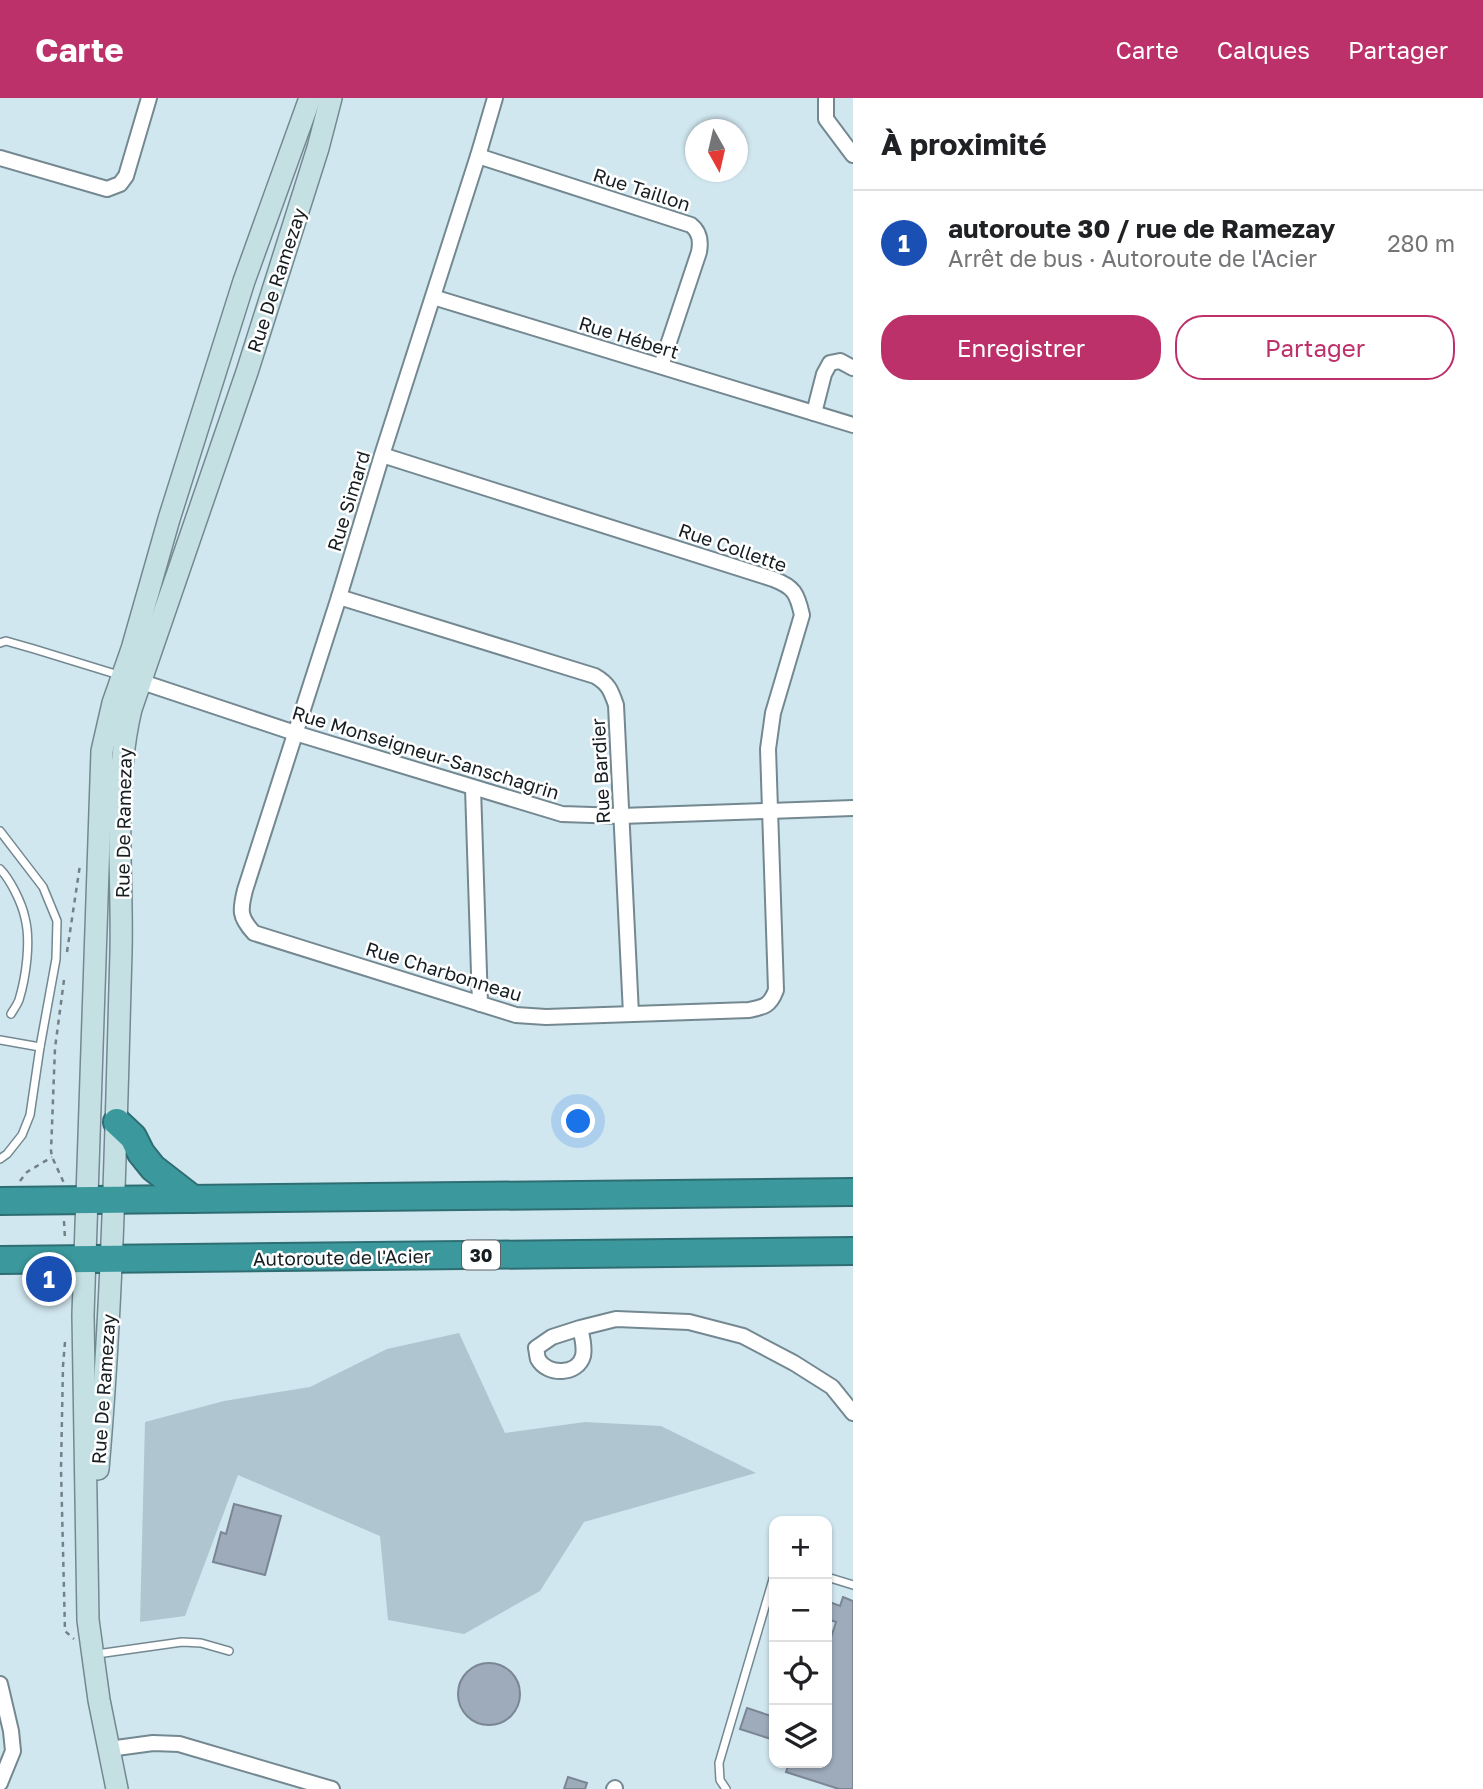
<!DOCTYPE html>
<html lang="fr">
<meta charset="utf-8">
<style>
body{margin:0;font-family:"Golos Text",sans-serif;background:#f2f2f2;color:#202124}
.controls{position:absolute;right:21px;bottom:21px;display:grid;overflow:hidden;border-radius:14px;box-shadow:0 2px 5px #0004}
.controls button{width:63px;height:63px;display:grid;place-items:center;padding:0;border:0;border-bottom:2px solid #e0e0e0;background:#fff;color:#202124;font:35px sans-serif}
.compass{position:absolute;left:685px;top:21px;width:63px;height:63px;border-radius:50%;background:#fff;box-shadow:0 2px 5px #0004;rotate:172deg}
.you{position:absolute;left:579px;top:1024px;width:24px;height:24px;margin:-18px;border:5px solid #fff;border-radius:50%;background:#1a73e8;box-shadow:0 0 0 10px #1a73e833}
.badge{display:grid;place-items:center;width:46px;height:46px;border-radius:50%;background:#bc3169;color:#fff;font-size:23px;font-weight:700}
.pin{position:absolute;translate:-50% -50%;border:4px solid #fff;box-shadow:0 2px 7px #0006}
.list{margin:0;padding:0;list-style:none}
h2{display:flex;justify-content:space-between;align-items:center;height:91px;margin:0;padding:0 28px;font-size:30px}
h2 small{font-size:23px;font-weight:400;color:#757577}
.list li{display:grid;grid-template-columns:46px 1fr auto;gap:21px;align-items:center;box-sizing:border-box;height:105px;padding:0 28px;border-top:2px solid #e0e0e0}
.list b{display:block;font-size:26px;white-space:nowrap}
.list p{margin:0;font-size:23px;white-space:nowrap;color:#757577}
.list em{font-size:23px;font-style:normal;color:#757577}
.actions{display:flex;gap:14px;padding:21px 28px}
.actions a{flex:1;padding:16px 0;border:2px solid #bc3169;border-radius:28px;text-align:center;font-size:24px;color:#bc3169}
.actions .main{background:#bc3169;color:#fff}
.icon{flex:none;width:38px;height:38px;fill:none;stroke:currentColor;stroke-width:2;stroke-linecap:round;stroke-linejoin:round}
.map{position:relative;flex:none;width:853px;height:1691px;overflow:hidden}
header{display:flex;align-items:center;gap:42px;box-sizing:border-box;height:98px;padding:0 35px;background:#bc3169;color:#fff}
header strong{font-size:33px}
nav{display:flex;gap:38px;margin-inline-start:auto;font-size:24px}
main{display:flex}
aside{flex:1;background:#fff}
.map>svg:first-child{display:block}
.green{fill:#afc5cf}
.building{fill:#9eabba;stroke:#7a8694;stroke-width:2}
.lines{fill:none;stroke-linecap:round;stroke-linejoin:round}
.lane-casing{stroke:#748891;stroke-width:10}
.street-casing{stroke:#748891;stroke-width:18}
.secondary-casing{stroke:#748891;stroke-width:24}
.highway-casing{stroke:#2e6e72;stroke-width:30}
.path{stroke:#728188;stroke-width:2.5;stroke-dasharray:5 5;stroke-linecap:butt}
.lane{stroke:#fff;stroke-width:7}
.street{stroke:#fff;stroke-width:14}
.secondary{stroke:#c4e0e2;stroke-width:21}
.highway{stroke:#3b999d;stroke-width:26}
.labels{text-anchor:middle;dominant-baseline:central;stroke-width:5;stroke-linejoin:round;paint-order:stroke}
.shield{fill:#fff;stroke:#5c6264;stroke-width:2}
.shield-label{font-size:18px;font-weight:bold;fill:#161e22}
.street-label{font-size:19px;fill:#161e22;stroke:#fff}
</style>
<header>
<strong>Carte</strong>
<nav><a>Carte</a><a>Calques</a><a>Partager</a></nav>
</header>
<main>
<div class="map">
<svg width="853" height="1691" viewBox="0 0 853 1691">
<rect width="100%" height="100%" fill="#d1e7f0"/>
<polygon class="green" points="459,1235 505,1335 585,1324 661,1328 756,1375 584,1424 540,1493 464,1536 388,1522 380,1438 238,1377 185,1518 140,1524 145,1324 224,1303 310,1289 387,1251"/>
<g class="building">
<polygon points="234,1406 281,1418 265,1477 213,1464 221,1434 226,1436"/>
<polygon points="843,1499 853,1503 853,1691 839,1691 786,1674 789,1665 827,1665 827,1552 836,1524 827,1521 827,1503 840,1508"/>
<circle cx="489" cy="1596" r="31"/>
<polygon points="747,1610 774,1619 774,1642 740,1631"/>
<polygon points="568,1679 587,1685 585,1691 564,1691"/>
</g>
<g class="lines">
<g class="lane-casing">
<g id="lane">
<polyline points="0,545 6,543 34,551 122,578"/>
<polyline points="0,733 43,789 57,823 56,861 40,949 30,1017 22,1037 7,1056 0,1061"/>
<path d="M0,771C10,781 22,805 25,820C31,843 26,879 19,902C17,907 14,911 11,916"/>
<polyline points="0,942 40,949"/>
<polyline points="827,1479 853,1487"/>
<polyline points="97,1556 182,1544 201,1545 229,1553"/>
<polyline points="726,1691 720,1682 719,1665 774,1478"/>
</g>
</g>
<g class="street-casing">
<g id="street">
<polyline points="826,0 826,21 853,57"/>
<path d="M478,58L691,127C700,134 701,143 699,154L661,268"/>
<polyline points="0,60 107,91 120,86 126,78 149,0"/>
<polyline points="433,199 853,327"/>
<polyline points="814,315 824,276 830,265 840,263 853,270"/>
<path d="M382,357L773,481C794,489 797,495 802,517L773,615L768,651L776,892C770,908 764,909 749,912L546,919L516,917L254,835C239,819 240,812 245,792L339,499L382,357L478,58L495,0"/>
<path d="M339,499L595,578C609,586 611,593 616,607L631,916"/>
<polyline points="133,581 295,635 562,716 621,718 853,710"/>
<polyline points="473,690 480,906"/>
<path d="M580,1230C582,1238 585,1249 583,1258C578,1277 547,1278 538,1261C537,1258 537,1254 536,1250L552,1239L580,1230L616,1221L689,1224L743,1238L794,1265L832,1289L853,1315"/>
<polyline points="0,1586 11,1633 13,1653 0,1685"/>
<polyline points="109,1651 153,1645 179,1646 332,1691"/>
<polyline points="614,1691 615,1690"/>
</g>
</g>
<g class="secondary-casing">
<g id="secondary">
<path d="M98,1371C113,1199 116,1026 121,854C123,773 112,691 131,611L247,274L318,50L331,0"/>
<polyline points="117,1691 99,1602 88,1522 83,1217 102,653 113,605 132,551 169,421 244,183 310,0"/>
</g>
</g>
<g class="highway-casing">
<g id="highway">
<polyline points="117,1024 133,1039 141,1055 153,1070 193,1101"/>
<polyline points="0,1103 853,1094"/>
<polyline points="0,1162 853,1153"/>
</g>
</g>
<g class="path">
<polyline points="67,854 80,767"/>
<polyline points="64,882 55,950 51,1053 52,1059 64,1085"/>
<polyline points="20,1083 27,1074 52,1059"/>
<polyline points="64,1123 65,1141"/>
<polyline points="63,1179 63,1189 67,1195"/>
<polyline points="49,1181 50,1190 58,1192 62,1190"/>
<polyline points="65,1244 63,1268 61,1371 65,1533 74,1541"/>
</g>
<use href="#lane" class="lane"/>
<use href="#street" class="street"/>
<use href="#secondary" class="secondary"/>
<use href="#highway" class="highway"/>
</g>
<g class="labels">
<rect class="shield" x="462" y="1142.5" width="38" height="29" rx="5"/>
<g class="shield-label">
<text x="481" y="1157">30</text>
</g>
<g class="street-label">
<text transform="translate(642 91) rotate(18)">Rue Taillon</text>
<text transform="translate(276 182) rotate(-72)">Rue De Ramezay</text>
<text transform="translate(629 239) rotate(17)">Rue Hébert</text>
<text transform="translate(348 403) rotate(-73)">Rue Simard</text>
<text transform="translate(733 449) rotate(19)">Rue Collette</text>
<text transform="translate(426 654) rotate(17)">Rue Monseigneur-Sanschagrin</text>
<text transform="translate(600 673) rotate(-93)">Rue Bardier</text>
<text transform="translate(123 725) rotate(-89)">Rue De Ramezay</text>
<text transform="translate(444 873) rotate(17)">Rue Charbonneau</text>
<text transform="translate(342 1159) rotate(-1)">Autoroute de l'Acier</text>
<text transform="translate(103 1291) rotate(-86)">Rue De Ramezay</text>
</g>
</g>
</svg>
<div class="controls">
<button>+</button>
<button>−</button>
<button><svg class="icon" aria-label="locate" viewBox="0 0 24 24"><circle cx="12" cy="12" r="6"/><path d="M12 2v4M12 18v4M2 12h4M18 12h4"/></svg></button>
<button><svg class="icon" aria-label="layers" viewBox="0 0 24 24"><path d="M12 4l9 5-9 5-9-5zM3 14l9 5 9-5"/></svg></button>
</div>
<svg class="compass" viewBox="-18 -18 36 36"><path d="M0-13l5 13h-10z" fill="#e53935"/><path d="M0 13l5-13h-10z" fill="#757577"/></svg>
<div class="you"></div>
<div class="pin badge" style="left:49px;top:1181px;background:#1a4fb4">1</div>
</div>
<aside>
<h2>À proximité<small></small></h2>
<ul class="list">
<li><span class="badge" style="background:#1a4fb4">1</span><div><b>autoroute 30 / rue de Ramezay</b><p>Arrêt de bus · Autoroute de l'Acier</p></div><em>280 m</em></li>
</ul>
<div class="actions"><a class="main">Enregistrer</a><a>Partager</a></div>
</aside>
</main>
